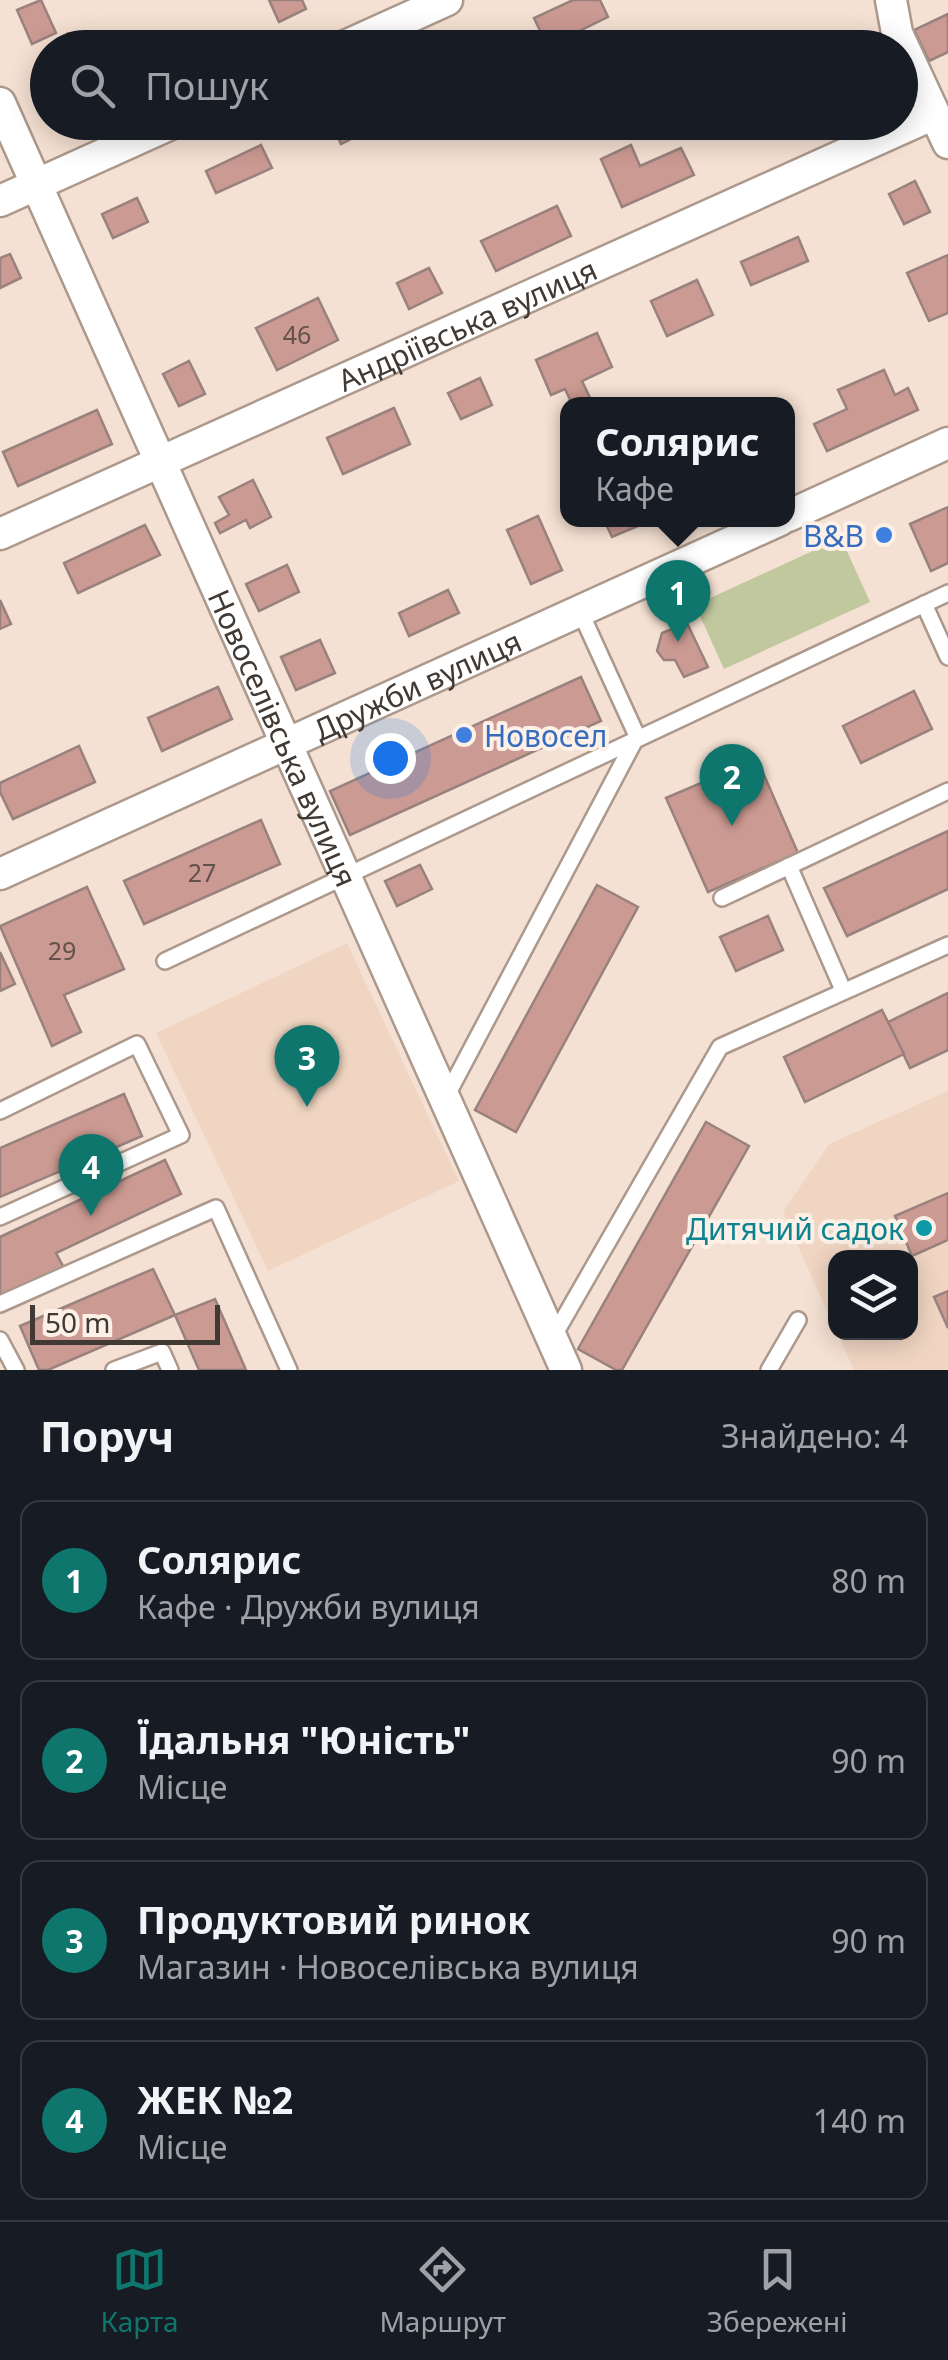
<!DOCTYPE html>
<html lang="uk">
<meta charset="utf-8">
<style>
body{margin:0;font-family:"Noto Sans",sans-serif;background:#242831;color:#f1f3f6}
.controls{position:absolute;right:30px;bottom:30px;display:grid;overflow:hidden;border-radius:20px;box-shadow:0 5px 25px #0003}
.controls button{width:90px;height:90px;display:grid;place-items:center;padding:0;border:0;border-bottom:2px solid #363941;background:#171b24;color:#f1f3f6;font:50px sans-serif}
.scale{position:absolute;left:30px;bottom:25px;width:190px;box-sizing:border-box;padding-left:10px;border:5px solid #413933;border-top:0;font-size:28px;line-height:35px;white-space:nowrap;color:#413933;-webkit-text-stroke:8px #fcf0e7;paint-order:stroke}
.you{position:absolute;left:390px;top:758px;width:35px;height:35px;margin:-25px;border:8px solid #fff;border-radius:50%;background:#1a73e8;box-shadow:0 0 0 15px #1a73e833}
.badge{display:grid;place-items:center;width:65px;height:65px;border-radius:50%;background:#0f766e;color:#fff;font-size:32px;font-weight:700}
.pin{position:absolute;translate:-50% -82px;filter:drop-shadow(0 2px 5px #0008)}
.pin::after{content:'';position:absolute;top:52px;width:35px;height:30px;background:inherit;clip-path:polygon(0 0,100% 0,50% 100%)}
.popup{position:absolute;left:560px;top:397px;width:235px;height:130px;box-sizing:border-box;display:grid;place-content:center;border-radius:20px;background:#171b24;filter:drop-shadow(0 2px 8px #0005);font-size:32px;white-space:nowrap;color:#9ea1a6}
.popup b{font-size:38px;color:#f1f3f6}
.popup::after{content:'';position:absolute;left:50%;top:100%;margin-left:-20px;border:20px solid transparent;border-top-color:#171b24}
.list{margin:0;padding:0;list-style:none}
h2{display:flex;justify-content:space-between;align-items:center;height:130px;margin:0;padding:0 40px;font-size:42px}
h2 small{font-size:32px;font-weight:400;color:#9ea1a6}
.list li{display:grid;grid-template-columns:65px 1fr auto;gap:30px;align-items:center;box-sizing:border-box;height:160px;margin:0 20px 20px;padding:0 20px;border:2px solid #363941;border-radius:20px}
.list b{display:block;font-size:38px;white-space:nowrap}
.list p{margin:0;font-size:32px;white-space:nowrap;color:#9ea1a6}
.list em{font-size:32px;font-style:normal;color:#9ea1a6}
.icon{flex:none;width:55px;height:55px;fill:none;stroke:currentColor;stroke-width:2;stroke-linecap:round;stroke-linejoin:round}
.map{position:relative;flex:none;width:948px;height:1370px;overflow:hidden}
.search{position:absolute;background:#171b24;box-shadow:0 5px 25px #0003;left:30px;right:30px;top:30px;height:110px;display:flex;align-items:center;gap:25px;box-sizing:border-box;padding:0 35px;border-radius:55px;color:#9ea1a6;font-size:38px}
.sheet{height:850px;background:#171b24}
nav{display:flex;justify-content:space-around;align-items:center;box-sizing:border-box;height:140px;border-top:2px solid #363941;background:#171b24;font-size:28px;color:#9ea1a6}
nav a{display:grid;justify-items:center;gap:5px}
nav .on{color:#0f766e}
.map>svg:first-child{display:block}
.built{fill:#f0d5c2}
.green{fill:#c1c89e}
.building{fill:#cb9a92;stroke:#99827e;stroke-width:2.5}
.lines{fill:none;stroke-linecap:round;stroke-linejoin:round}
.service-casing{stroke:#ac998c;stroke-width:20}
.minor-casing{stroke:#ac998c;stroke-width:35}
.service{stroke:#fff;stroke-width:15}
.minor{stroke:#fff;stroke-width:30}
.shop-dot{fill:#3f7fe0;stroke:#fcf0e7;stroke-width:4}
.culture-dot{fill:#0f9aa8;stroke:#fcf0e7;stroke-width:4}
.labels{text-anchor:middle;dominant-baseline:central;stroke-width:8;stroke-linejoin:round;paint-order:stroke}
.number-label{font-size:25px;fill:#64514b}
.street-label{font-size:30px;fill:#413933;stroke:#fcf0e7}
.shop-label{font-size:30px;fill:#366cbe;stroke:#fcf0e7;text-anchor:end}
.culture-label{font-size:30px;fill:#0d838f;stroke:#fcf0e7;text-anchor:end}
</style>
<div class="map">
<svg width="948" height="1370" viewBox="0 0 948 1370">
<rect width="100%" height="100%" fill="#f5e1d3"/>
<g class="built">
<polygon points="347,943 459,1181 268,1271 156,1033"/>
<polygon points="948,1091 948,1370 854,1370 837,1333 910,1332 910,1258 836,1258 835,1329 783,1212 829,1144"/>
</g>
<polygon class="green" points="841,538 870,602 724,669 695,605"/>
<g class="building">
<polygon points="41,0 56,33 32,44 17,10"/>
<polygon points="269,0 302,0 306,9 279,22"/>
<polygon points="573,0 600,0 608,17 581,30 586,41 572,48 561,48 556,38 546,43 534,18"/>
<polygon points="948,14 948,52 929,61 914,30"/>
<polygon points="212,34 218,48 183,48"/>
<polygon points="331,122 363,122 367,131 341,144"/>
<polygon points="261,145 272,168 216,193 206,171"/>
<polygon points="631,145 640,166 681,148 694,175 622,207 601,159"/>
<polygon points="915,181 930,212 904,224 889,194"/>
<polygon points="137,198 148,222 113,238 102,214"/>
<polygon points="557,206 571,236 496,271 481,241"/>
<polygon points="798,237 808,261 751,285 741,262"/>
<polygon points="10,254 21,278 0,288 0,258"/>
<polygon points="948,255 948,313 929,321 907,273"/>
<polygon points="429,268 442,293 409,309 397,283"/>
<polygon points="697,280 713,315 667,336 651,301"/>
<polygon points="318,298 338,340 277,370 256,328"/>
<polygon points="597,333 612,367 582,381 593,404 572,404 565,389 551,395 536,360"/>
<polygon points="189,361 205,394 179,406 163,374"/>
<polygon points="884,370 895,395 908,388 918,410 827,451 814,424 847,409 838,390"/>
<polygon points="480,378 492,405 461,419 448,393"/>
<polygon points="394,408 410,444 343,474 327,438"/>
<polygon points="97,410 112,444 18,486 3,452"/>
<polygon points="253,480 271,517 250,528 246,520 220,533 215,523 229,515 219,497"/>
<polygon points="948,507 948,563 931,571 910,524"/>
<polygon points="538,516 562,570 531,584 507,530"/>
<polygon points="604,520 652,520 612,537"/>
<polygon points="145,525 160,555 78,593 64,563"/>
<polygon points="287,565 299,592 259,611 246,584"/>
<polygon points="448,590 459,613 409,636 399,613"/>
<polygon points="0,600 11,624 0,629"/>
<polygon points="687,623 708,667 684,677 675,660 664,660 657,651 662,633"/>
<polygon points="320,640 335,673 296,690 281,657"/>
<polygon points="581,677 601,721 350,835 330,791"/>
<polygon points="218,687 232,719 162,751 148,718"/>
<polygon points="914,691 932,729 861,763 843,726"/>
<polygon points="79,746 95,782 13,819 0,792 0,783"/>
<polygon points="757,759 798,853 708,892 666,798"/>
<polygon points="261,820 280,864 144,924 124,881"/>
<polygon points="948,831 948,889 847,936 824,888"/>
<polygon points="420,865 432,889 397,906 385,881"/>
<polygon points="597,885 638,907 516,1132 475,1110"/>
<polygon points="87,887 124,969 64,995 81,1032 52,1046 0,926"/>
<polygon points="768,916 783,950 736,971 720,937"/>
<polygon points="0,952 15,984 0,991"/>
<polygon points="948,993 948,1050 910,1068 888,1022"/>
<polygon points="882,1010 904,1054 805,1102 784,1057"/>
<polygon points="124,1094 142,1136 0,1197 0,1148"/>
<polygon points="706,1122 749,1146 622,1370 616,1370 578,1349"/>
<polygon points="165,1160 181,1194 56,1253 64,1268 0,1298 0,1237"/>
<polygon points="948,1193 948,1240 912,1256 895,1216"/>
<polygon points="153,1269 175,1315 48,1370 39,1370 20,1326"/>
<polygon points="948,1291 948,1328 934,1297"/>
<polygon points="215,1299 246,1370 199,1370 175,1315"/>
</g>
<g class="lines">
<g class="service-casing">
<g id="service">
<polyline points="924,604 948,657"/>
<polyline points="789,866 843,990"/>
<polyline points="722,898 948,791"/>
<polyline points="165,961 948,593"/>
<polyline points="446,1097 637,736 580,611"/>
<polyline points="0,1111 137,1044 181,1135 0,1217"/>
<polyline points="0,1304 216,1208 289,1370"/>
<polyline points="552,1339 720,1047 948,945"/>
<polyline points="0,1340 16,1370"/>
<polyline points="114,1370 162,1352 170,1370"/>
<polyline points="769,1370 798,1320"/>
</g>
</g>
<g class="minor-casing">
<g id="minor">
<polyline points="891,0 897,33 948,143"/>
<polyline points="341,48 447,0"/>
<path id="s1" d="M0,103L566,1370"/>
<polyline points="0,201 175,122"/>
<polyline points="788,516 948,443"/>
<path id="s2" d="M0,534L934,114"/>
<path id="s3" d="M0,874L780,520"/>
</g>
</g>
<use href="#service" class="service"/>
<use href="#minor" class="minor"/>
</g>
<g class="shop-dot">
<circle cx="884" cy="535" r="10"/>
<circle cx="464" cy="735" r="10"/>
</g>
<circle class="culture-dot" cx="924" cy="1228" r="10"/>
<g class="labels">
<g class="number-label">
<text x="297" y="334">46</text>
<text x="202" y="872">27</text>
<text x="62" y="950">29</text>
</g>
<g class="street-label">
<text stroke="none"><textPath href="#s2" startOffset="512">Андріївська вулиця</textPath></text>
<text stroke="none"><textPath href="#s3" startOffset="458">Дружби вулиця</textPath></text>
<text stroke="none"><textPath href="#s1" startOffset="695">Новоселівська вулиця</textPath></text>
</g>
<g class="shop-label">
<text x="864" y="535">В&amp;В</text>
<text x="484" y="735" text-anchor="start">Новосел</text>
</g>
<g class="culture-label">
<text x="904" y="1228">Дитячий садок</text>
</g>
</g>
</svg>
<div class="controls">
<button><svg class="icon" aria-label="layers" viewBox="0 0 24 24"><path d="M12 4l9 5-9 5-9-5zM3 14l9 5 9-5"/></svg></button>
</div>
<div class="scale">50 m</div>
<div class="you"></div>
<div class="pin badge" style="left:678px;top:642px">1</div>
<div class="popup"><b>Солярис</b>Кафе</div>
<div class="pin badge" style="left:732px;top:826px">2</div>
<div class="pin badge" style="left:307px;top:1107px">3</div>
<div class="pin badge" style="left:91px;top:1216px">4</div>
<div class="search"><svg class="icon" aria-label="search" viewBox="0 0 24 24"><circle cx="10" cy="10" r="6"/><path d="M15 15l6 6"/></svg>Пошук</div>
</div>
<section class="sheet">
<h2>Поруч<small>Знайдено: 4</small></h2>
<ul class="list">
<li><span class="badge">1</span><div><b>Солярис</b><p>Кафе · Дружби вулиця</p></div><em>80 m</em></li>
<li><span class="badge">2</span><div><b>Їдальня &quot;Юність&quot;</b><p>Місце</p></div><em>90 m</em></li>
<li><span class="badge">3</span><div><b>Продуктовий ринок</b><p>Магазин · Новоселівська вулиця</p></div><em>90 m</em></li>
<li><span class="badge">4</span><div><b>ЖЕК №2</b><p>Місце</p></div><em>140 m</em></li>
</ul>
</section>
<nav>
<a class="on"><svg class="icon" aria-label="map" viewBox="0 0 24 24"><path d="M3 6l6-2 6 2 6-2v14l-6 2-6-2-6 2zM9 4v14M15 6v14"/></svg>Карта</a>
<a><svg class="icon" aria-label="directions" viewBox="0 0 24 24"><path d="M12 3l9 9-9 9-9-9zM9 14v-3h6M13 9l2 2-2 2"/></svg>Маршрут</a>
<a><svg class="icon" aria-label="saved" viewBox="0 0 24 24"><path d="M7 4h10v16l-5-4-5 4z"/></svg>Збережені</a>
</nav>
